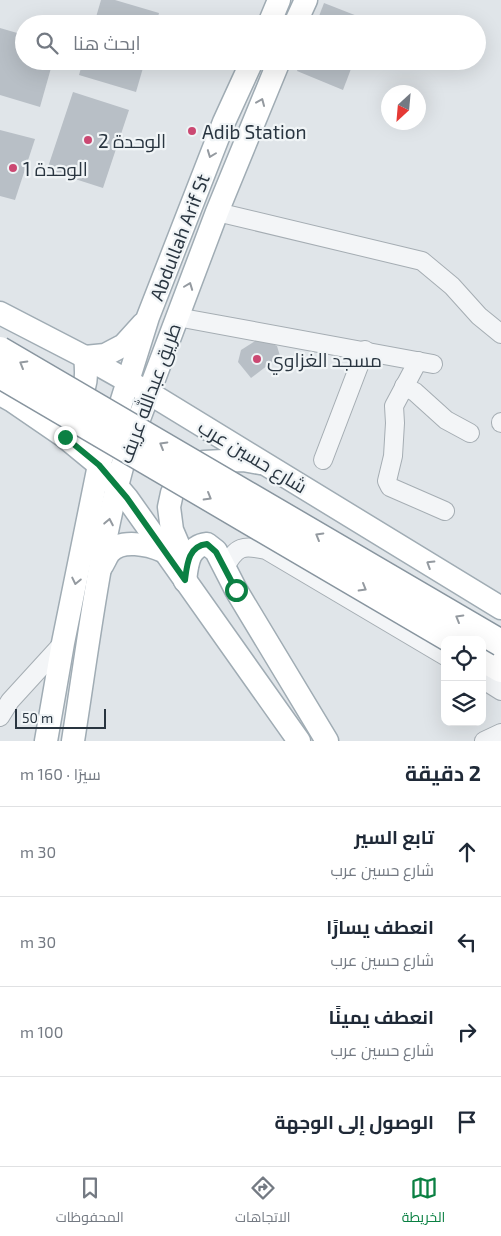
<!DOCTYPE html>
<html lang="ar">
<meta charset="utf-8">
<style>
body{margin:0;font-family:"Exo 2",Cairo,sans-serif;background:#f2f2f3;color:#1f2937;direction:rtl}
.controls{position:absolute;right:15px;bottom:15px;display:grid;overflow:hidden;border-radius:10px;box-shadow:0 5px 20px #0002}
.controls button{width:45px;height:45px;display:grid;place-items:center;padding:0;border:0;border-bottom:1px solid #e0e1e3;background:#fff;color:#1f2937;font:25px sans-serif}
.compass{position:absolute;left:381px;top:85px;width:45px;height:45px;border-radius:50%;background:#fff;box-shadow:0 5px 20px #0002;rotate:206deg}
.scale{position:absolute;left:15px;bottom:12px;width:91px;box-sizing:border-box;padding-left:5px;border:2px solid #293540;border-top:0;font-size:14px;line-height:18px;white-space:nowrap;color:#293540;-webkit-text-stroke:4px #f0f4f6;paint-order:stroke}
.stop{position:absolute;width:15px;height:15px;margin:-11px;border:4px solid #0b8043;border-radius:50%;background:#fff}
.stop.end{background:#0b8043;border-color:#fff;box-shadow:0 1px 5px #0008}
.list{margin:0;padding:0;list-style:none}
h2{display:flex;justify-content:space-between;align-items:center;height:65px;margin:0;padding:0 20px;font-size:21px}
h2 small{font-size:16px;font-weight:400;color:#747a83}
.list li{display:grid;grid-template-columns:32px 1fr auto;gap:15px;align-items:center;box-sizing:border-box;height:90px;padding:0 20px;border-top:1px solid #e0e1e3}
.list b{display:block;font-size:19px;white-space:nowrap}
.list p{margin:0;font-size:16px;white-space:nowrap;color:#747a83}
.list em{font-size:16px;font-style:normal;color:#747a83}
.icon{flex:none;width:28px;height:28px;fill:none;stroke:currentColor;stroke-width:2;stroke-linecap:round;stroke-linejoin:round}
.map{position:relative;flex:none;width:501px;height:741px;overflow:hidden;direction:ltr}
.search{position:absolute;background:#fff;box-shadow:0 5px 20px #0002;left:15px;right:15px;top:15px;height:55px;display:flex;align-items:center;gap:12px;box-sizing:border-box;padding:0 18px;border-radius:28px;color:#747a83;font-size:19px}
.sheet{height:425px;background:#fff}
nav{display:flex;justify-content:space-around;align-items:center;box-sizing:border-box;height:70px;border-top:1px solid #e0e1e3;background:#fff;font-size:14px;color:#747a83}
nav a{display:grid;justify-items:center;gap:2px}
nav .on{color:#0b8043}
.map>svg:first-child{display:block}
.building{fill:#b8bfc6}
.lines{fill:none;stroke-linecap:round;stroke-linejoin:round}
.minor-casing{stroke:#a5adb3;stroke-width:20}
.major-casing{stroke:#a0acb4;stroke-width:25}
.highway-casing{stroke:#88959f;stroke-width:29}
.minor{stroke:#f3f5f7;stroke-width:18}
.major{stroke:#fff;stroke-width:22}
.highway{stroke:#fff;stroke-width:26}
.highway-bridge-casing{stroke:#88959f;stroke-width:29;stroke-linecap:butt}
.highway-bridge{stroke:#fff;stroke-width:26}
.oneway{stroke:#949aa0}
.route{stroke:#0b8043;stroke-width:6}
.poi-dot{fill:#cb4872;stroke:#f0f4f6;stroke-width:2}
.labels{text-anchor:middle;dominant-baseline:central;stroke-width:4.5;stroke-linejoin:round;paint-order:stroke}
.poi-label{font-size:19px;fill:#293540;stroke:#f0f4f6;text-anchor:start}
.street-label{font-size:19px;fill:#293540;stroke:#f0f4f6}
</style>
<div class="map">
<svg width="501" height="741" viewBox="0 0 501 741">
<rect width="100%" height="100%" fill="#e0e5e9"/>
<g class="building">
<polygon points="101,0 115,0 159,13 156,24 94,24"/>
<polygon points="324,3 370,21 369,24 316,24"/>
<polygon points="0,28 24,35 24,61 53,61 40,107 0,95"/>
<polygon points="83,61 145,61 136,92 79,75"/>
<polygon points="301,61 354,61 343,90 297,71"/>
<polygon points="73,92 129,110 103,188 47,170"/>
<polygon points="0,130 35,139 15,200 0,196"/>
<polygon points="260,338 277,346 280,356 251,378 238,362 241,350"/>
</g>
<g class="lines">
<g class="minor-casing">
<g id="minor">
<polyline points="217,212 422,261 452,286 479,316 501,334"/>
<polyline points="177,317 433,364"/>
<polyline points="418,361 394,406 395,423 393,456 387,481 390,487 445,511"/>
<polyline points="404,386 415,392 446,420 470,433"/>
<polyline points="501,422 501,423"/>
<polyline points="323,460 365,350"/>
<path d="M225,567C237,546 242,545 266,550L445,656"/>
<polyline points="482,679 501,691"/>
<polyline points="0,717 10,701 63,643"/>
<polyline points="484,741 501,733"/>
</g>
</g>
<g class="major-casing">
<g id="major">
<polyline points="269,24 279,0"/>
<polyline points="295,24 306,0"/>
<polyline points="0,313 85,357 149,393 501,608"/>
<polyline points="85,357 105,355 124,345 143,324"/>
<polyline points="0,394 11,400 65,437 99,465 127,498 299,741"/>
<path d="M68,410C86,391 88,382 85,357"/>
<polyline points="187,565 172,530 169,507 172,493 185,471 204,462 243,460 260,463"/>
<path d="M101,567C104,563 106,557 109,553C121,538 149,545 163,551"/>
<path d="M185,581C187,565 188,546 207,544L216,551L236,590L327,741"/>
<polyline points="46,741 63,643 99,465 117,416 148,317 224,122 252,61"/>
<path d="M73,741C88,646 99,549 125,456L217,212L279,61"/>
</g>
</g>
<g class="highway-casing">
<polyline id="highway" points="482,658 501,669"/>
</g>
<use href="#minor" class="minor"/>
<use href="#major" class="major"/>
<use href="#highway" class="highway"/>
<g class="highway-bridge-casing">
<g id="highway-bridge">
<polyline points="0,350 501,643"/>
<polyline points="0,375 452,640"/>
</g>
</g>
<use href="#highway-bridge" class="highway-bridge"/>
</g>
<defs><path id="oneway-chevron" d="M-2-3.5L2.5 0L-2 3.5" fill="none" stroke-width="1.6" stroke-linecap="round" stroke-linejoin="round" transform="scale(1.25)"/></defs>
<g class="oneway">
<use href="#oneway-chevron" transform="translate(261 102) rotate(-67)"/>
<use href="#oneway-chevron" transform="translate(211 154) rotate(111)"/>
<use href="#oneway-chevron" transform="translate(189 286) rotate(-69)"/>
<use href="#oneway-chevron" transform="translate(23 364) rotate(-150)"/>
<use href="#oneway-chevron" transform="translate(163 445) rotate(-150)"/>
<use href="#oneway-chevron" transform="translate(208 497) rotate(30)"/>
<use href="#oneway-chevron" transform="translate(109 522) rotate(-79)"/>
<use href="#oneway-chevron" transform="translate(319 536) rotate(-150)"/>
<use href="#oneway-chevron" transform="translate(430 564) rotate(-148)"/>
<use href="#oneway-chevron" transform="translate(76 581) rotate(102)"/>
<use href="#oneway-chevron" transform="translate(363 588) rotate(30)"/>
<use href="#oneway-chevron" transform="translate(459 618) rotate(-150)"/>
</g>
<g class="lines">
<path class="route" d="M65,437L99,465L127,498L185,580C187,565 188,546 207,544L216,552L236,590"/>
</g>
<g class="poi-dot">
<circle cx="192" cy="131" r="5"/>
<circle cx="88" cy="140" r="5"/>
<circle cx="13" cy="168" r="5"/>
<circle cx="257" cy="359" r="5"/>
</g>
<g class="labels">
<g class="poi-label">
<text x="202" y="131">Adib Station</text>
<text x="98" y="140">الوحدة 2</text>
<text x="23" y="168">الوحدة 1</text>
<text x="267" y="359">مسجد الغزاوي</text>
</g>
<g class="street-label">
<text transform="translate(179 237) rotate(-69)">Abdullah Arif St</text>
<text transform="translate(149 393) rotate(-70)">طريق عبدالله عريف</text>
<text transform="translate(253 456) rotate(31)">شارع حسين عرب</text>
</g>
</g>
</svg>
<div class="controls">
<button><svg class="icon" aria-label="locate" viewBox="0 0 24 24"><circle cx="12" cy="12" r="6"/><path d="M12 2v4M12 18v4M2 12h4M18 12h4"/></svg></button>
<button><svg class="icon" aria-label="layers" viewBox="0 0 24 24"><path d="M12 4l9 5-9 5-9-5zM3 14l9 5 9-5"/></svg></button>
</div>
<svg class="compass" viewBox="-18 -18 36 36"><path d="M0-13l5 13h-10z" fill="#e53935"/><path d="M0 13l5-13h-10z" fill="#747a83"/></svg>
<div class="scale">50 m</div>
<div class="stop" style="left:236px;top:590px"></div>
<div class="stop end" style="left:65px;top:437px"></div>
<div class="search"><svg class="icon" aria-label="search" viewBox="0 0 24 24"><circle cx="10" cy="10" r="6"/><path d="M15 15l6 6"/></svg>ابحث هنا</div>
</div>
<section class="sheet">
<h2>2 دقيقة<small>سيرًا · 160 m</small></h2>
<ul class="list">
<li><svg class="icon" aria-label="ahead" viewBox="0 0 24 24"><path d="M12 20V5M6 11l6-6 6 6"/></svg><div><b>تابع السير</b><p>شارع حسين عرب</p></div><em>30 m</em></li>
<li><svg class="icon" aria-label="left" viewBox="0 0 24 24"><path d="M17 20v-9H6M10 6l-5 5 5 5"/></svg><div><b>انعطف يسارًا</b><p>شارع حسين عرب</p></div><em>30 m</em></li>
<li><svg class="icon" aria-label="right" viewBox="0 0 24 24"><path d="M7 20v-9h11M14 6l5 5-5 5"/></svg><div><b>انعطف يمينًا</b><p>شارع حسين عرب</p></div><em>100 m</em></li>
<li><svg class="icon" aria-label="arrive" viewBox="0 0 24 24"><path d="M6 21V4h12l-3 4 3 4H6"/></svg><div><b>الوصول إلى الوجهة</b></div></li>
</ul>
</section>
<nav>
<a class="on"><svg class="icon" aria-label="map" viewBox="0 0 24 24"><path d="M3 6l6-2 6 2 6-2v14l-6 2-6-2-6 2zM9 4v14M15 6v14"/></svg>الخريطة</a>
<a><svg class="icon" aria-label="directions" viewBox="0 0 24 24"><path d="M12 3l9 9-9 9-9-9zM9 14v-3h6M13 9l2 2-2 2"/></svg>الاتجاهات</a>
<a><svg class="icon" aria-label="saved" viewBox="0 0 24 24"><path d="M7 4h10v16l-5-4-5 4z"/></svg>المحفوظات</a>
</nav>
